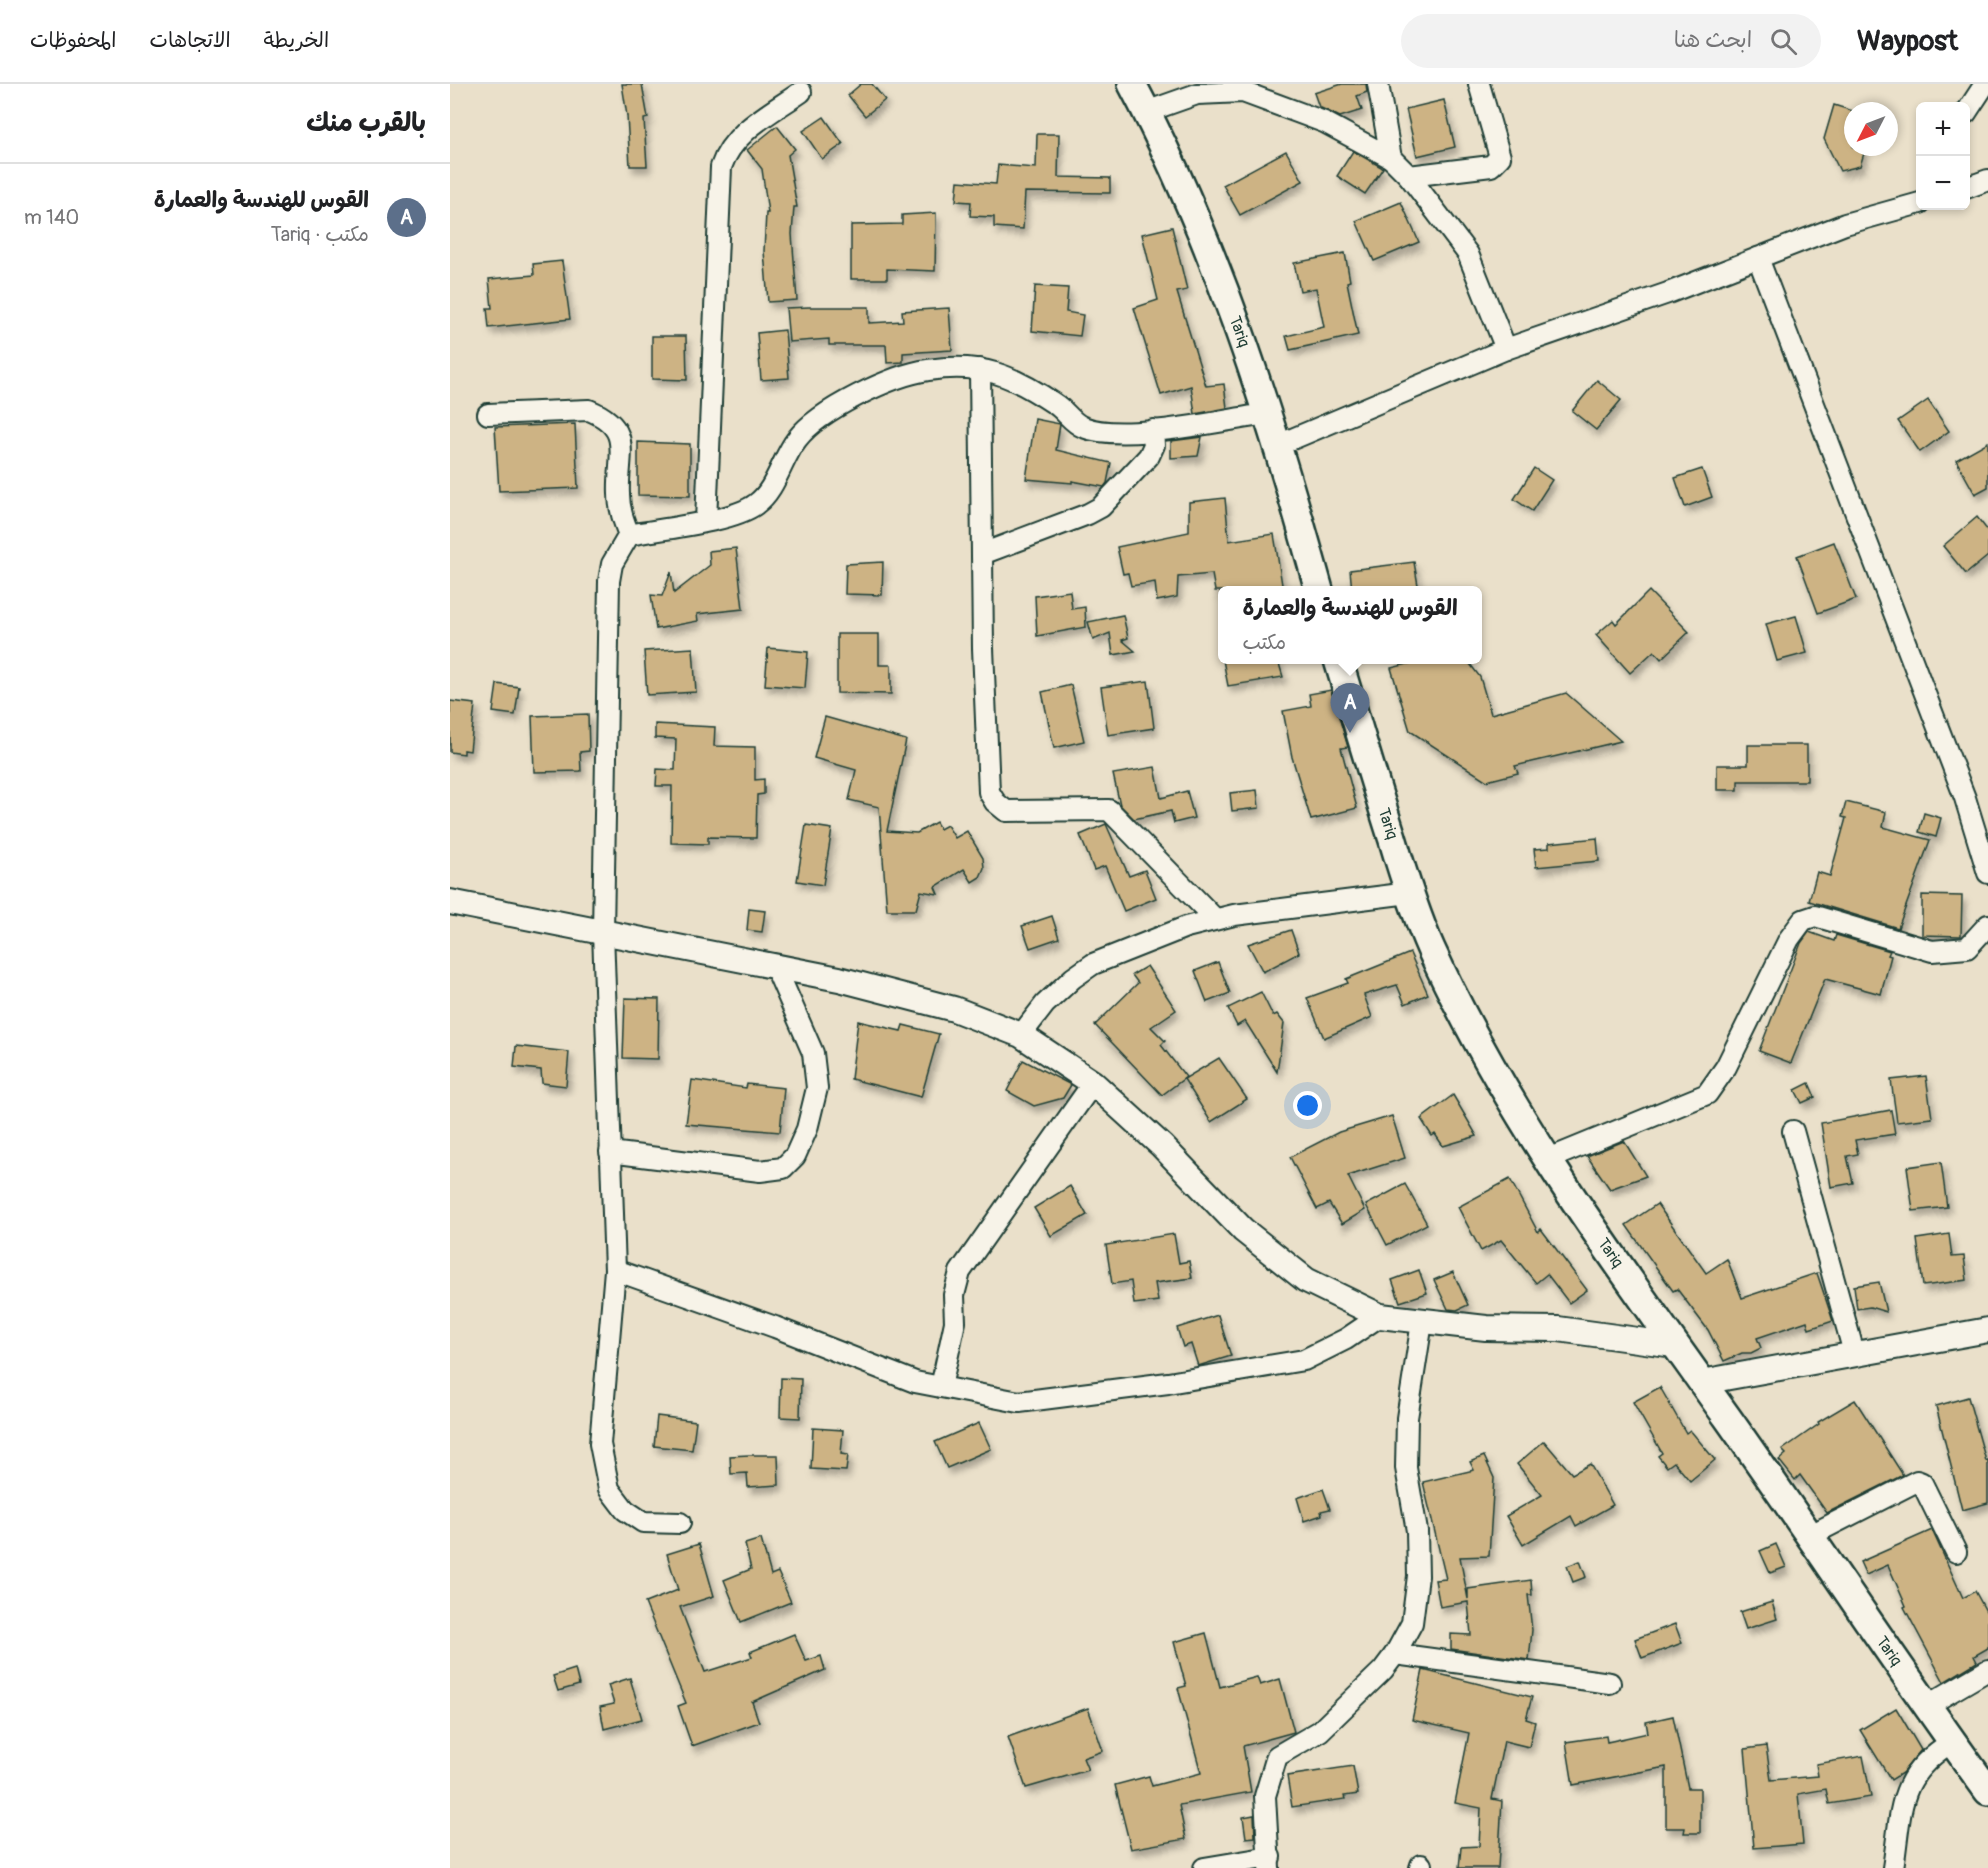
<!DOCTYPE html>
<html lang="ar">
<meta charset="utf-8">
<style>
body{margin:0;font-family:Pangolin,"Playpen Sans Arabic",sans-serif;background:#f2f2f2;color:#202124;direction:rtl}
.controls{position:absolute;right:18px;top:18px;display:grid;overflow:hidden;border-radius:9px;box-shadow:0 3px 9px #0003}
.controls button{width:54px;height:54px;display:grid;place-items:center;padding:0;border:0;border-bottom:2px solid #e0e0e0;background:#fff;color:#202124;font:30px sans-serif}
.compass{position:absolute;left:1394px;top:18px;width:54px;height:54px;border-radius:50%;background:#fff;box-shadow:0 3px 9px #0003;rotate:228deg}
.you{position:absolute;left:858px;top:1022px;width:21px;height:21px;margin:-15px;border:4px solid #fff;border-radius:50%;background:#1a73e8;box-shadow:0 0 0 9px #1a73e833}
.badge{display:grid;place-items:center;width:39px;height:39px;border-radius:50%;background:#111827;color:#fff;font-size:20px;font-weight:700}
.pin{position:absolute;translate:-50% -50px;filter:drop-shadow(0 2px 3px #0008)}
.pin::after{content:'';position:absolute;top:32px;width:21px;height:18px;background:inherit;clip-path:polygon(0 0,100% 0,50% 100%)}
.popup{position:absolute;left:768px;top:502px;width:264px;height:78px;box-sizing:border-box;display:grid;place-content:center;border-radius:9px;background:#fff;filter:drop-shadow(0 2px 4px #0005);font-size:20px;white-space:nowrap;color:#757577}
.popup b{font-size:22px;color:#202124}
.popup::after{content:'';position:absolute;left:50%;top:100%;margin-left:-12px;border:12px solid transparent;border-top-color:#fff}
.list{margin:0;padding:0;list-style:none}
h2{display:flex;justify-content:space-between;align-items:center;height:78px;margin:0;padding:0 24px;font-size:26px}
h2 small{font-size:20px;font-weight:400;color:#757577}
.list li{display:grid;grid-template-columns:39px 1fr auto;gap:18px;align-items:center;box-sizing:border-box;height:108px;padding:0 24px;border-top:2px solid #e0e0e0}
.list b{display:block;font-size:22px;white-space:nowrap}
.list p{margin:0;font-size:20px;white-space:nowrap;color:#757577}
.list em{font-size:20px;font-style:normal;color:#757577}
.icon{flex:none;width:33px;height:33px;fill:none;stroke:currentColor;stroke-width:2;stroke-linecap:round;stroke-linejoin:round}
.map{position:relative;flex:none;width:1538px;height:1784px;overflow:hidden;direction:ltr}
header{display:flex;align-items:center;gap:36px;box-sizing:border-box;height:84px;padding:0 30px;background:#fff;border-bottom:2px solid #e0e0e0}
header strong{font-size:28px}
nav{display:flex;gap:33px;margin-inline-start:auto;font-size:21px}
.search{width:420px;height:54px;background:#f2f2f2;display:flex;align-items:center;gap:15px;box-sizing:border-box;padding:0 21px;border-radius:33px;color:#757577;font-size:22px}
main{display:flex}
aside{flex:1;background:#fff}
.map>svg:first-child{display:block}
.building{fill:#cdb384;stroke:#1f3d34;stroke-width:1.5;filter:url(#shadow)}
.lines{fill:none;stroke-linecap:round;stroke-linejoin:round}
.minor-casing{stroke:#1f3d34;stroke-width:24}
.tertiary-casing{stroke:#1f3d34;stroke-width:28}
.secondary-casing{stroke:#1f3d34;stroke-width:32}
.minor{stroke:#f7f3e8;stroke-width:20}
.tertiary{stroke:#f7f3e8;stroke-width:24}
.secondary{stroke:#f7f3e8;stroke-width:27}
.labels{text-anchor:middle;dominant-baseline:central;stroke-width:6;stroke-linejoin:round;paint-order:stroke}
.street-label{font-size:16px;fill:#1f3d34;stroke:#f7f3e8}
</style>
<header>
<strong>Waypost</strong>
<div class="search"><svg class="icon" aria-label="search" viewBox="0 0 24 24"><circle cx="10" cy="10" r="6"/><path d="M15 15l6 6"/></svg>ابحث هنا</div>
<nav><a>الخريطة</a><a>الاتجاهات</a><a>المحفوظات</a></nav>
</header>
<main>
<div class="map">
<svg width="1538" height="1784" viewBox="0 0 1538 1784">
<defs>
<filter id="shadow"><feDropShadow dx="3.5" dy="6" stdDeviation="3" flood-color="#0004"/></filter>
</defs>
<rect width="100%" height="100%" fill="#eae0ca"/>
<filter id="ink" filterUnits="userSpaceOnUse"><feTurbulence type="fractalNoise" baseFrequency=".0167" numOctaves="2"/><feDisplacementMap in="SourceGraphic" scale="12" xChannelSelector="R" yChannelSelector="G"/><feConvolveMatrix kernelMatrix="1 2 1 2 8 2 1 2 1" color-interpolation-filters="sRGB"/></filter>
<g filter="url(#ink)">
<g class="building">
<polygon points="172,0 192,0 198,34 194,35 197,82 180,82 177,32"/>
<polygon points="411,0 422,0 435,16 415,32 398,11"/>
<polygon points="892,0 916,0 917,8 907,12 912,26 890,33 869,23 864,9"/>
<polygon points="994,16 1005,63 967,72 956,25"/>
<polygon points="1384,21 1403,27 1403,63 1416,63 1410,82 1390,87 1374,55"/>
<polygon points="374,33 393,60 372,75 353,47"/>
<polygon points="327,42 345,65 338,71 347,123 344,123 342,150 347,216 318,218 314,167 316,129 318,129 312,85 297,66"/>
<polygon points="587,50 609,50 608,93 660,94 660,109 575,108 573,145 544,143 544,133 520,132 521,118 506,117 508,97 546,100 548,81 586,84"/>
<polygon points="836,67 853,97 790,131 773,101"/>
<polygon points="903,67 933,84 915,110 887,92"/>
<polygon points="951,118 969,158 924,177 906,137"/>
<polygon points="486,129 485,187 437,185 437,195 401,195 401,141 452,140 452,131"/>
<polygon points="722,143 737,206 727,208 756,302 774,300 777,324 745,330 741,302 711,311 684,224 708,216 692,150"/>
<polygon points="895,169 900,197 897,198 908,251 840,266 836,252 874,243 866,204 850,207 844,179"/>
<polygon points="112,177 120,235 39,244 37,224 42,224 39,195 84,191 83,180"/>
<polygon points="585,202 618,204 616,228 633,231 630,252 582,247"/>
<polygon points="359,223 419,223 419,239 453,237 452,227 499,224 502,266 453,269 453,278 437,279 436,261 379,261 379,255 339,258 336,224"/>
<polygon points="335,246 339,294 311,296 307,249"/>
<polygon points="202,252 236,252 237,296 202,295"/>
<polygon points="1147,296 1171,316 1146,346 1122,327"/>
<polygon points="1478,316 1499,347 1470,368 1448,337"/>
<polygon points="585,335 610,340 606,366 661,379 657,399 654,403 622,397 622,399 576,395"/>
<polygon points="125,340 128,404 49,407 45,343"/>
<polygon points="752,353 748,372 721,374 721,357"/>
<polygon points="188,358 240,360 240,412 188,411"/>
<polygon points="1538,358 1538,403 1525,410 1506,376"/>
<polygon points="1084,384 1102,396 1082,427 1064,415"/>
<polygon points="1252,385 1262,413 1235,423 1225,394"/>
<polygon points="775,414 779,457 824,450 833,507 765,507 762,490 728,493 727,513 707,517 705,498 681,502 678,489 673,490 667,463 739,448 739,418"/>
<polygon points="1527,433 1538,447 1538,472 1516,490 1493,462"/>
<polygon points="1384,458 1406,515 1368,529 1347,472"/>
<polygon points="286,464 293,525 247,530 248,537 206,545 201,511 212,512 221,488 224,509 260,481 259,467"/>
<polygon points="433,478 432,511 395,510 396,480"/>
<polygon points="964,478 969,507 902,507 900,486"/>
<polygon points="620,507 622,525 635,523 636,543 587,552 585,512"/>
<polygon points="1199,507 1239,548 1211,575 1204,567 1180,589 1146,551 1163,536 1166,540"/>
<polygon points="673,531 678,554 672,556 685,567 663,571 660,549 643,556 638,538"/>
<polygon points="1346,532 1357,569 1327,577 1316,540"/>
<polygon points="387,550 429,550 429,581 441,581 441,610 387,609"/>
<polygon points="243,564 246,608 197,611 194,567"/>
<polygon points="318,564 358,568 355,604 315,601"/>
<polygon points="773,576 828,576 833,593 778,602"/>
<polygon points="974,576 1017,576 1030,593 1041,630 1116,609 1171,657 1065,682 1068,689 1037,697 960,647 941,584"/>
<polygon points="698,597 704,644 658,651 651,603"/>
<polygon points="47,600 69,603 65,631 43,628"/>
<polygon points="621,601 634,657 604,664 592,608"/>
<polygon points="881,606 898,663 891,664 907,724 861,736 842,673 833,627 861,622 859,610"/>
<polygon points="0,617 25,620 20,667 14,666 14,670 0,668"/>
<polygon points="138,630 139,667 130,668 131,687 84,688 82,632"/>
<polygon points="375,633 456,656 437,747 467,749 486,738 490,745 497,741 505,754 517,747 533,774 534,784 530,793 522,798 514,785 485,803 488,810 471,807 466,826 437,826 429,723 399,716 406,686 364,674"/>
<polygon points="205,640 265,643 264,662 305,663 305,696 314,695 314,710 307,711 306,754 258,753 258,760 221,759 222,702 206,702 207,685 225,686 226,655 205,654"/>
<polygon points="1298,661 1357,661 1357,697 1288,697 1288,706 1267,706 1267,681 1298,681"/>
<polygon points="705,683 711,714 737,707 744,734 724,739 721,727 684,735 670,721 663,690"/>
<polygon points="807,706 809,724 782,727 780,709"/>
<polygon points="1396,718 1436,728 1433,743 1480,756 1448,844 1359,817 1367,788 1380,792 1396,734 1392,733"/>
<polygon points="1474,729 1491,734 1486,753 1469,748"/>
<polygon points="656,740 679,792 695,786 706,814 674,827 655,782 644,786 630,751"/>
<polygon points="356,741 382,745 373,801 347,797"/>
<polygon points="1147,754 1149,777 1086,783 1084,765 1099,764 1099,759"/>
<polygon points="1472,811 1512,812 1511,852 1472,851"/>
<polygon points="299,825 315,827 312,848 297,846"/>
<polygon points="602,832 609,854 580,864 572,842"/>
<polygon points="841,846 849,869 813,888 798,860"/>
<polygon points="1359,848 1384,857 1386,851 1440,867 1438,871 1441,872 1431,910 1375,895 1341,979 1309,967 1351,859"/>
<polygon points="960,869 978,910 955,920 947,901 914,911 922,933 874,954 857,914 898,899 896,895"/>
<polygon points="768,878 780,909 757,918 745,887"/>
<polygon points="697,882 726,926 701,943 715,957 711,961 736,993 712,1011 645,941 688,899 682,891"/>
<polygon points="811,908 823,932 827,930 834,939 827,988 795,937 787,942 778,924"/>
<polygon points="175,914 209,915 208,975 173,974"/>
<polygon points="408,937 451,947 453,941 489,950 471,1013 401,995"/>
<polygon points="66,962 119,968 116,1002 92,999 91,986 64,983"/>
<polygon points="769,974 797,1015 761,1038 734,995"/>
<polygon points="573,976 621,1001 613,1014 584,1022 557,1007"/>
<polygon points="1476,992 1482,1034 1447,1038 1441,996"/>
<polygon points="242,996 296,1004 297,1000 334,1004 330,1048 236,1040"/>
<polygon points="1359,999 1365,1013 1352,1019 1345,1006"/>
<polygon points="1003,1011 1027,1052 993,1062 985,1050 982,1052 971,1035"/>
<polygon points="1441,1026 1445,1050 1405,1056 1408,1070 1397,1072 1403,1099 1381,1103 1371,1039"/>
<polygon points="942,1032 955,1074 898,1092 915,1126 892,1140 879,1119 867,1125 840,1073 889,1048"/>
<polygon points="1174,1057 1196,1092 1160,1105 1137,1072"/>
<polygon points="1491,1078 1497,1123 1463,1127 1457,1083"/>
<polygon points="1060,1095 1088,1148 1091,1145 1137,1206 1119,1219 1097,1190 1086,1199 1051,1156 1031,1167 1008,1123"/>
<polygon points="955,1100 977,1140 937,1161 916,1121"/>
<polygon points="620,1102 637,1131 601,1152 584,1124"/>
<polygon points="1207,1120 1256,1189 1277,1175 1292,1214 1367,1189 1383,1237 1359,1245 1357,1237 1307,1254 1311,1264 1301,1269 1292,1269 1274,1277 1258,1246 1227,1205 1223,1207 1176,1141"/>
<polygon points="724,1150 729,1179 739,1177 742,1194 705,1199 708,1217 684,1220 681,1197 662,1200 656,1161"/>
<polygon points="1499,1150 1502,1173 1514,1172 1517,1196 1473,1202 1467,1155"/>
<polygon points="969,1186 977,1209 950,1218 942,1196"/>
<polygon points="1003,1188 1018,1221 1007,1226 998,1225 984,1196"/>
<polygon points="1429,1198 1436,1228 1420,1223 1407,1225 1404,1202"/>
<polygon points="768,1231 781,1272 748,1282 741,1260 733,1263 727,1244"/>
<polygon points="331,1294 351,1295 350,1334 330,1333"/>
<polygon points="1210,1303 1236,1349 1240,1346 1265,1376 1240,1397 1224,1378 1217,1383 1208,1372 1212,1369 1183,1318"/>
<polygon points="1518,1313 1536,1377 1538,1376 1538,1419 1512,1426 1486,1322"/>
<polygon points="1405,1316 1453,1391 1377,1429 1350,1391 1345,1396 1329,1376 1336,1370 1332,1366 1369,1340 1368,1338"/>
<polygon points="207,1332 246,1337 242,1366 204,1362"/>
<polygon points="529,1339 541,1365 497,1384 485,1358"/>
<polygon points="363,1344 393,1346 391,1370 398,1371 396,1387 361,1385"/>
<polygon points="1094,1357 1122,1390 1140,1380 1163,1421 1126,1442 1121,1432 1073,1461 1056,1432 1092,1411 1067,1380"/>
<polygon points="299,1371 328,1371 329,1401 298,1403 297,1389 281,1390 280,1372"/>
<polygon points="1034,1372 1044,1394 1039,1472 1010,1473 1018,1515 1018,1505 1081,1496 1082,1511 1078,1511 1082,1546 1079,1576 1001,1565 1001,1550 1021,1551 1018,1518 990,1523 985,1496 996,1495 973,1398 1024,1386 1020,1378"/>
<polygon points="873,1405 880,1425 871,1427 872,1431 854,1437 847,1414"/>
<polygon points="1482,1446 1513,1514 1525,1507 1538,1531 1538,1564 1524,1572 1527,1578 1494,1598 1454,1523 1456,1522 1438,1481 1416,1491 1410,1478"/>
<polygon points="311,1455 321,1491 328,1488 341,1518 291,1538 274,1496 301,1485 295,1460"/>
<polygon points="249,1460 264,1512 230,1523 255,1588 302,1573 300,1568 344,1550 356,1577 371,1572 375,1586 302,1618 309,1638 242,1662 228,1622 236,1619 195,1519 228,1506 217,1470"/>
<polygon points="1326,1460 1336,1483 1320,1489 1310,1467"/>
<polygon points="1130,1477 1136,1493 1123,1498 1117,1482"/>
<polygon points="1322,1518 1327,1535 1296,1545 1290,1528"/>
<polygon points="1225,1540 1232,1559 1192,1574 1185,1555"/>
<polygon points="756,1549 770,1603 807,1593 810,1601 830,1595 844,1648 793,1662 801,1708 729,1721 736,1755 681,1765 665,1701 699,1692 702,1702 751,1689 728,1604 736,1602 724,1558"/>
<polygon points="125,1585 129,1601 108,1607 103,1592"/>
<polygon points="973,1586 1082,1613 1076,1635 1085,1638 1079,1663 1054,1657 1042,1715 1052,1717 1048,1784 1009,1784 1011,1763 1029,1762 1031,1724 1005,1719 1019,1649 962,1636"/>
<polygon points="180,1594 192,1635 154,1645 150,1623 164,1620 158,1601"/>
<polygon points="638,1624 653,1667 633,1674 638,1686 576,1704 558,1653"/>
<polygon points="1446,1624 1471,1666 1452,1689 1441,1696 1410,1646"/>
<polygon points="1223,1632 1238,1704 1250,1704 1250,1749 1234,1749 1235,1744 1216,1744 1216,1683 1123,1701 1116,1658 1156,1652 1157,1658 1198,1649 1196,1638"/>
<polygon points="1316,1662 1321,1696 1368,1692 1366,1680 1413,1672 1421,1713 1379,1720 1376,1705 1348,1710 1353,1760 1304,1764 1295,1665"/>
<polygon points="903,1682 908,1710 894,1712 895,1715 842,1723 837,1692"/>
<polygon points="804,1731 805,1753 796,1754 793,1733"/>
</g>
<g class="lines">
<g class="minor-casing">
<g id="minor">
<polyline points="928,0 941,74"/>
<polyline points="696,28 747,10 793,8 874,38 941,74 959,92 1018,170 1056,265"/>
<polyline points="1516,29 1535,0"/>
<polyline points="959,92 1041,82 1050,73 1029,0"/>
<polyline points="1516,104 1538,96"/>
<polyline points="1308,174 1515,714 1538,789"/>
<polyline points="530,285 533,564 539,708 545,718 556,727 659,726 764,834"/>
<path d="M38,330L139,326C185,345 167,372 169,410C169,425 174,438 179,451"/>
<polyline points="828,361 1056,265 1218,209 1395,140 1470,119"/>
<path d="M256,437L271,83C283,47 321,29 351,8"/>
<polyline points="532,470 638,430 651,423 699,372 704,361 703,346"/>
<polyline points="571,951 595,920 623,894 643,880 736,843 784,831 959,809"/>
<polyline points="1343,1047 1404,1269"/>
<polyline points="160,1068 310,1087 333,1084 345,1072 357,1045 367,1004 363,969 325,882"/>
<polyline points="1096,1076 1257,1010 1276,983 1339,855 1353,836 1365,832 1482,867 1517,864 1538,841"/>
<polyline points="165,1186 325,1243 465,1298 569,1318 718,1299 854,1276 896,1255 930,1232"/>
<polyline points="491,1303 505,1238 504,1211 510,1188 643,999"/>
<path d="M230,1439L193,1438L175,1426L159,1405L150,1360L165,1186L153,848L159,497L162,480L179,451C210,445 283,438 306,420C326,406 332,374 347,355C369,326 442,291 478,286C532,278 562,291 605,320C615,326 622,339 633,343C673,359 772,336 817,330"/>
<polyline points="1359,1452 1467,1397 1472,1399 1506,1468"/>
<polyline points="945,1570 1160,1599"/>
<polyline points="1478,1621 1538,1586"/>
<polyline points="754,1784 820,1773"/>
<polyline points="819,1784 815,1712 827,1672 870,1647 933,1586 945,1570 962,1539 968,1492 967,1447 956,1384 957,1334 972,1238"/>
<polyline points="970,1784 971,1781"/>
<path d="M1443,1784C1452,1726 1446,1692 1502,1658"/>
</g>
</g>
<g class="tertiary-casing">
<g id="tertiary">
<polyline points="0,818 389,895 504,925 571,951 643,999 712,1062 793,1146 856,1196 930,1232 1036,1244 1108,1245 1224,1261"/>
<polyline points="1252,1298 1538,1246"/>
</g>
</g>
<g class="secondary-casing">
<g id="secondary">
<path id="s1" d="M682,0C767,160 821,332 869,506"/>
<path id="s2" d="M888,576C906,635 923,694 942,753C953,790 965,829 981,865C1058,1034 1169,1182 1277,1333C1365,1457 1448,1584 1538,1707"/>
</g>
</g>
<use href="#minor" class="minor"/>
<use href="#tertiary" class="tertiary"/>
<use href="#secondary" class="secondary"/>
</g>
</g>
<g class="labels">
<g class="street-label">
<text stroke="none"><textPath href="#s1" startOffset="270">Tariq</textPath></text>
<text stroke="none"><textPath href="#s2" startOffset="171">Tariq</textPath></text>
<text stroke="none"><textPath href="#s2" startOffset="657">Tariq</textPath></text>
<text stroke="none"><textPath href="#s2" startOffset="1143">Tariq</textPath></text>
</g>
</g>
</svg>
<div class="controls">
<button>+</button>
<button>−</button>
</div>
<svg class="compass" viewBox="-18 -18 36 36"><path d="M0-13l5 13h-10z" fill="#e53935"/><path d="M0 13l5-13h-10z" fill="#757577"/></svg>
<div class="you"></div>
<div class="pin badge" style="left:900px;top:649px;background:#5c6f8a">A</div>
<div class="popup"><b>القوس للهندسة والعمارة</b>مكتب</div>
</div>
<aside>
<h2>بالقرب منك<small></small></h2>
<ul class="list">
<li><span class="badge" style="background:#5c6f8a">A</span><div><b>القوس للهندسة والعمارة</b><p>مكتب · Tariq</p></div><em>140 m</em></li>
</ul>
</aside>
</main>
